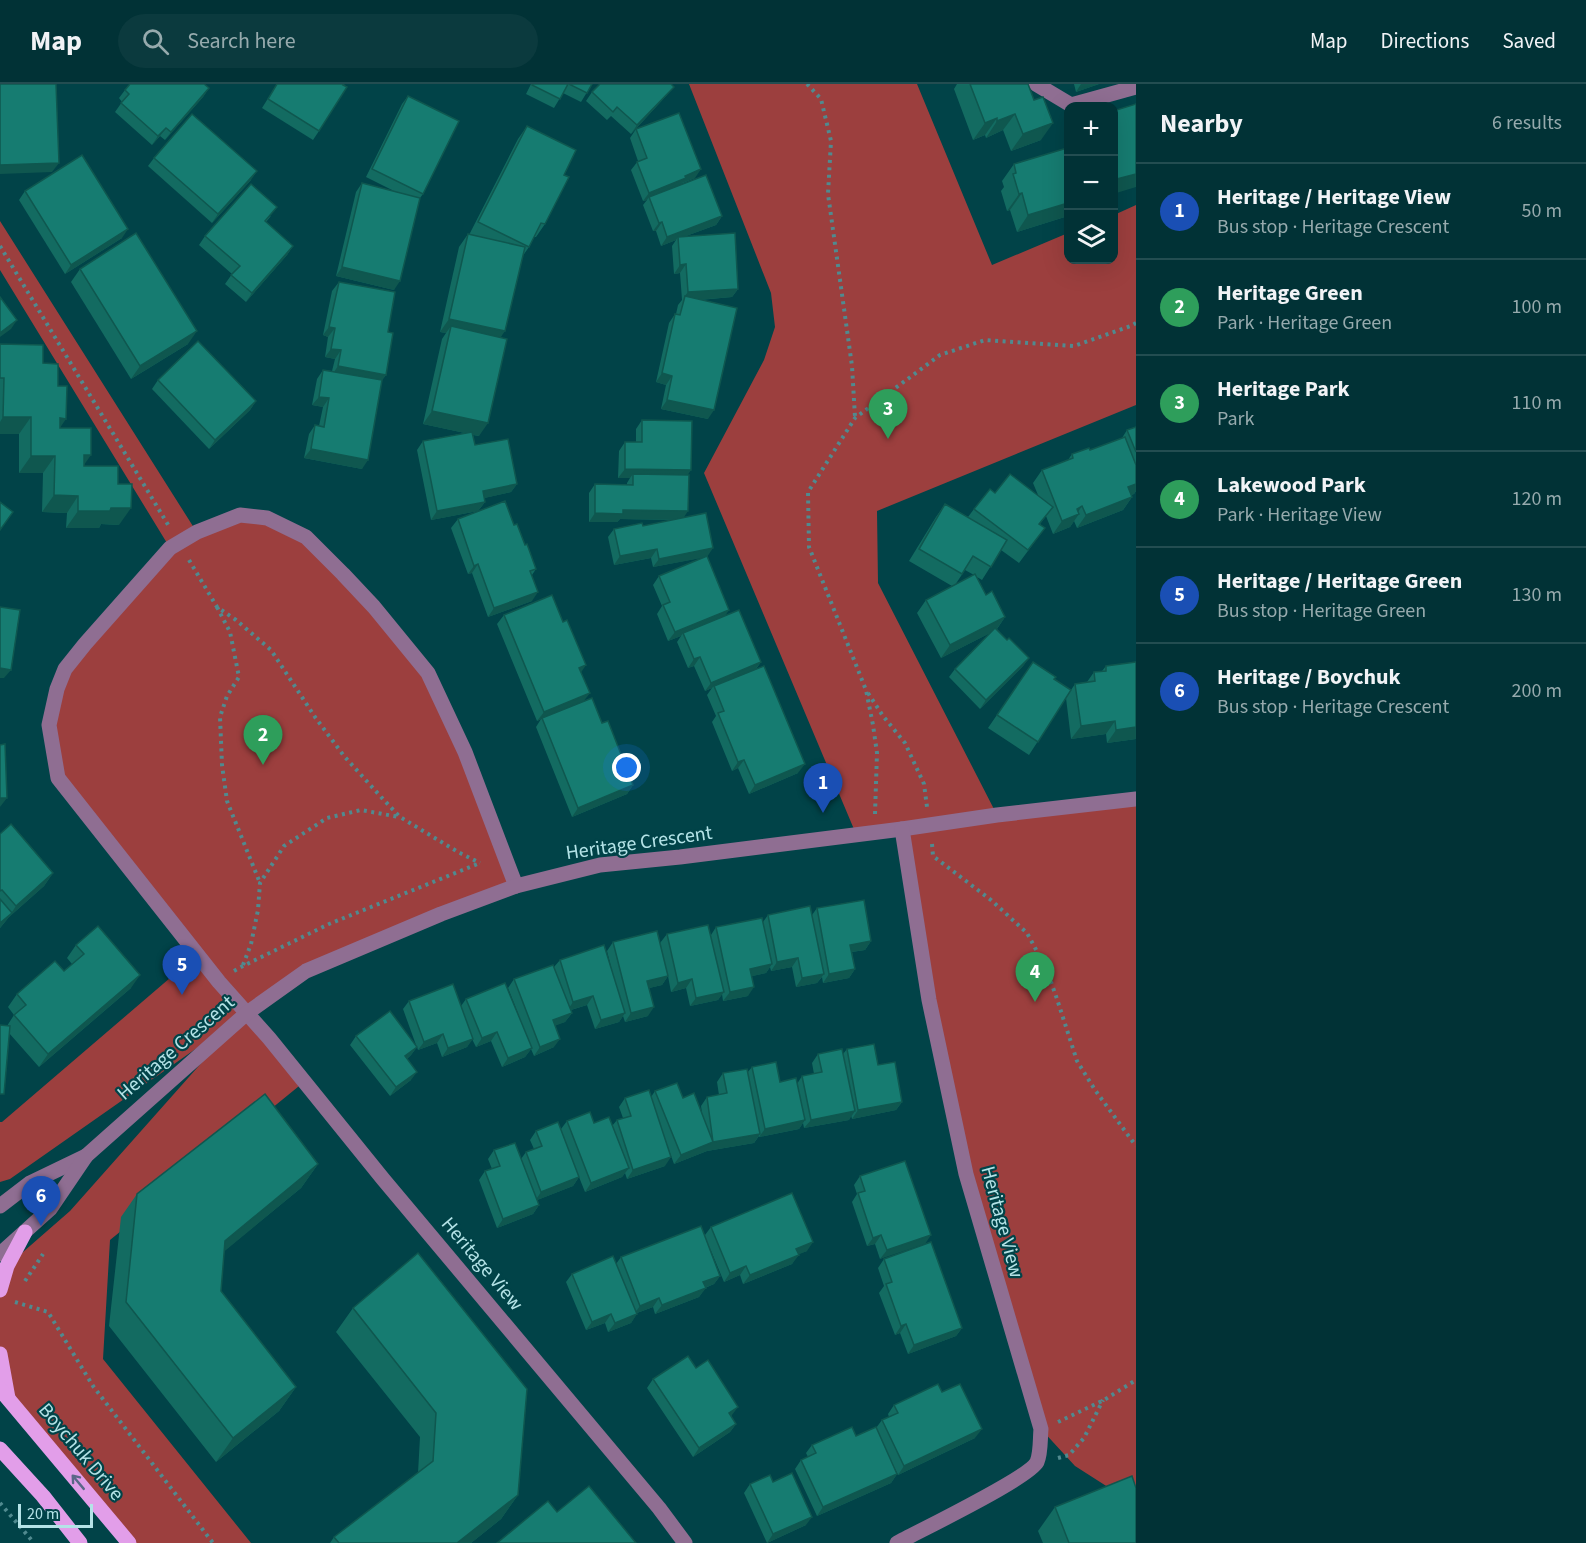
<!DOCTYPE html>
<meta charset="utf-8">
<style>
body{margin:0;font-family:"Source Sans 3",sans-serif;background:#0b3a3e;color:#f1f3f6}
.controls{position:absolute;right:18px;top:18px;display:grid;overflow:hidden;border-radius:12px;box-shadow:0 6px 24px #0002}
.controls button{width:54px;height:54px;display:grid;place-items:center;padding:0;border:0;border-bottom:2px solid #234d51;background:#013236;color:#f1f3f6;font:30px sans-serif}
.scale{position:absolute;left:18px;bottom:15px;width:75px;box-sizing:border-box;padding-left:6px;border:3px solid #b4e3e7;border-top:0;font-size:16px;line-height:21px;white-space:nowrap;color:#b4e3e7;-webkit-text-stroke:4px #014348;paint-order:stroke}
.you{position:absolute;left:627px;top:684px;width:21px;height:21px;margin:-15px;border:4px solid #fff;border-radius:50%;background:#1a73e8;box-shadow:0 0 0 9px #1a73e833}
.badge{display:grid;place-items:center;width:39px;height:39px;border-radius:50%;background:#bca0f2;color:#fff;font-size:20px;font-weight:700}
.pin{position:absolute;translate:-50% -50px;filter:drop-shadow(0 2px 3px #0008)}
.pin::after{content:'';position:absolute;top:32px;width:21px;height:18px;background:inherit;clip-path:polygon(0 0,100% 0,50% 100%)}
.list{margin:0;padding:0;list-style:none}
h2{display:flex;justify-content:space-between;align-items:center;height:78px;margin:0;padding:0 24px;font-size:26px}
h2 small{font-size:20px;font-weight:400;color:#96aaad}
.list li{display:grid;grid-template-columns:39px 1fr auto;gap:18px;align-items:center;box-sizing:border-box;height:96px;padding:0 24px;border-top:2px solid #234d51}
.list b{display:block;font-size:22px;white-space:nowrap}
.list p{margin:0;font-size:20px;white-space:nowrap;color:#96aaad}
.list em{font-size:20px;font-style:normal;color:#96aaad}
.icon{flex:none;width:33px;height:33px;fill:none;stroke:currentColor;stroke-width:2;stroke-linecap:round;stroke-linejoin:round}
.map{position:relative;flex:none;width:1136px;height:1459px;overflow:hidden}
header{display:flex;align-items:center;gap:36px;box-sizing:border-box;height:84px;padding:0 30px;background:#013236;border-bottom:2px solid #234d51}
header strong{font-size:28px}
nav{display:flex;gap:33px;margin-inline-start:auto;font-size:21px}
.search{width:420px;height:54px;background:#0b3a3e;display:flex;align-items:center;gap:15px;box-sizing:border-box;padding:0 21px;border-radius:33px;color:#96aaad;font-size:22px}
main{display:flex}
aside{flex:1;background:#013236}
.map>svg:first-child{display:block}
.green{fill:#9c3f3e}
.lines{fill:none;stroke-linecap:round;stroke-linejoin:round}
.path{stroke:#508a8f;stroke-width:4;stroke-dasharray:3 4.5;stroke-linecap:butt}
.minor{stroke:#8f6e92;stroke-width:15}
.major{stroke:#e29ee9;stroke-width:15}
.wall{fill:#136b61;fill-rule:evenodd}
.shaded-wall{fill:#0f574f}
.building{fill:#167c71;stroke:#0f574f;stroke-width:1.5}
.oneway{stroke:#5b6788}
.labels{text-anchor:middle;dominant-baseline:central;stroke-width:4.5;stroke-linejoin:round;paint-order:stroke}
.street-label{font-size:20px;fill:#b4e3e7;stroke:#014348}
</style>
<header>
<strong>Map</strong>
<div class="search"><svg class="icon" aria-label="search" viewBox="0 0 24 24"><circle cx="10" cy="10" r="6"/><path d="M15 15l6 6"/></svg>Search here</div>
<nav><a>Map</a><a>Directions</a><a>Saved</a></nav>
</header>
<main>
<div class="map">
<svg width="1136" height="1459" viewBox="0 0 1136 1459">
<rect width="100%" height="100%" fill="#014348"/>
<g class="green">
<polygon points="689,0 917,0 992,181 1068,149 1068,176 1114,176 1114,131 1136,121 1136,321 877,427 878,499 997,731 1136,720 1136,1421 1075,1382 1041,1345 966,1090 902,746 856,750 704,389 764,276 775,243 771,209"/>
<polygon points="0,137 196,447 240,431 306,453 428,589 512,800 306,887 247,928 304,998 110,1156 103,1275 251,1459 129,1459 8,1314 0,1270 0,1212 7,1182 70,1127 244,931 10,1095 0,1098 0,1038 2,1038 198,870 58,694 49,641 57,605 170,464 0,186"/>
</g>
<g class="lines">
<g class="path">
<polyline points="807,0 821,15 831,57 828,110 852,282 855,333"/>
<polyline points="0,162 170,444"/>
<polyline points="189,476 217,523 236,536 271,566 315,633 344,672 382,714 400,733 458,768 480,779"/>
<polyline points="217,523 230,548 239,593 227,612 220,633 222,681 227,717 260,799"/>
<polyline points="868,609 883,632 905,659 924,700 927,723"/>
<polyline points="875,730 877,669 873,641 866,606 809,463 808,408 855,334 940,271 985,256 1074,262 1131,242 1136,239"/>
<polyline points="932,760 933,772 991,816 1027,849 1046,884 1057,915 1077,977 1095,1006 1136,1062"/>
<polyline points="243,881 251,860 258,826 260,799 284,762 327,734 361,726 399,733"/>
<polyline points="234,887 243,882 329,840 480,779"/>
<polyline points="25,1197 43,1170"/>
<polyline points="15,1218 48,1228 93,1302 213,1459"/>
<polyline points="1058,1338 1104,1316 1136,1296"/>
<polyline points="1058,1374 1069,1371 1084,1354 1103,1316"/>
<polyline points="0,1419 34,1459"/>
</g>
<g class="minor">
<polyline points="1036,0 1071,21 1136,3"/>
<polyline points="516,802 465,668 428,589 374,523 343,490 306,453 267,434 240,431 197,448 170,464 85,560 65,585 57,605 49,641 58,694 219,898 269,954 383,1095 659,1424 685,1459"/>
<polyline points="0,1122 30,1099 86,1072"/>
<polyline points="0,1170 50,1125 86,1072 247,929 306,887 441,830 516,802 600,781 680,773 902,745 997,731 1136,715"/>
<path d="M897,1459C919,1447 1029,1394 1037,1378C1041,1369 1040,1355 1041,1345L966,1090L929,916L902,745"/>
</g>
<g class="major">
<polyline points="0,1206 7,1182 25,1148"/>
<polyline points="0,1270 8,1314"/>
<polyline points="0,1305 129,1459"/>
<polyline points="0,1365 43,1412 80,1459"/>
</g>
</g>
<g class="wall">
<polygon points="277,0 344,0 319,47 313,56 262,24"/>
<polygon points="531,0 592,0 581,18 563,9 554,24 526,10"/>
<polygon points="957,0 1028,0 1041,56 1011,67 1003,46 986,54 985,51 973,56 954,5"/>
<polygon points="1074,0 1099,0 1076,8"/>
<polygon points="209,4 203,13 165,56 160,52 152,61 115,28 122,18 119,14 125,6"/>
<polygon points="592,8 667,11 631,50 611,32 607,36 586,17"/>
<polygon points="408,12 423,110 420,114 394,206 336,192 356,108 362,99 394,107 366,93 402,20"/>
<polygon points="527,42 564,91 545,140 536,153 534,153 529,163 522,173 501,253 479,352 473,351 475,361 517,400 511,408 484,414 485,418 478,427 431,436 417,366 423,357 465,349 423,340 442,255 446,249 440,248 459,163 468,150 469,151 518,55"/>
<polygon points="636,45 695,94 681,100 722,132 716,141 686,152 738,205 732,213 700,216 708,335 661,325 666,301 656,298 669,239 675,230 676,230 678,221 682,216 680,189 674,190 672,162 676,156 661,162 656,147 653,147 643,121 647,116 643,117 631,86 638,77 630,54"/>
<polygon points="1068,68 1068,132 1017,148 1010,126 1007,127 1001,107 1004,103 1002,97 1014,80"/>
<polygon points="154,74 251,96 212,139 148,82"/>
<polygon points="25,107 122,154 65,190 19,116"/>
<polygon points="271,132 266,138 293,162 287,171 246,218 225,200 232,190 199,161 205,152"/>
<polygon points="80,185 188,260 131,295 71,198"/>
<polygon points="339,198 388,248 386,291 382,296 362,385 304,374 309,350 315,341 319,342 323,323 312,321 317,295 323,286 332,287 335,275 325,273 328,253 323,251 332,207"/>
<polygon points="0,260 43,279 58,302 60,344 84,382 118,400 119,441 101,440 99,444 66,444 67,429 42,428 43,389 19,389 19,350 0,350"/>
<polygon points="158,296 256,317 250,326 209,365 152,305"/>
<polygon points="642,336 688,391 684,434 707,473 725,532 761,578 756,585 798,689 749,710 738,684 732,687 712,638 716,632 707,611 712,604 705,607 694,582 688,584 677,558 681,552 668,557 657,530 662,522 653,501 659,492 705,473 653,483 651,474 614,481 608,453 614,445 643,442 672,436 620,435 617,438 589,438 589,409 595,400 627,401 627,399 630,394 618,394 619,367 625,358 636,358 636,345"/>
<path d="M1136,343V407L1134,410L1131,411L1132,413L1123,426L1077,444L1074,437L1070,443L1053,450L1046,432L1040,440L1045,444L1019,479L1001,466L982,496L977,493L986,511L1005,533L997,545L1007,556L1029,574L1023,582L980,625L949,593L955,585L992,548L941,574L917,529L926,516L952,502L909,477L936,433L945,420L968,433L974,425L995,409L1038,411L1033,399L1042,386L1068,376L1072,370L1090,366L1122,354L1127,346ZM965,486L974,491L955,501Z"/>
<polygon points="458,435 514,441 536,485 532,491 532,517 488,533 472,489 468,490 451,444"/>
<polygon points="504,531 581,588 584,617 602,639 633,701 627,710 572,733 536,643 541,635 537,637 497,540"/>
<polygon points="1033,578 1054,595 1071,606 1075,600 1087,598 1094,588 1102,587 1106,582 1136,578 1136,655 1107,659 1106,650 1071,655 1066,614 1029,671 988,644"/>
<polygon points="0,750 53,789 44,802 9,833 0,844"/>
<polygon points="817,824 871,857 865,866 852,868 855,885 849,894 823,899 822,893 817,899 796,903 792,883 771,887 770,883 766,889 752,892 748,912 723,917 722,910 718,916 690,922 686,904 671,908 668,892 662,901 649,904 648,932 625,938 623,932 619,938 595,945 587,921 571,926 572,929 565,938 555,941 554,963 534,972 531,965 525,973 502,983 491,957 476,963 472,955 467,963 442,973 437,959 418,966 417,963 411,971 407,975 411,996 390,1012 350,961 356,952 416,961 403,925 409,917 461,922 466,915 519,932 508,904 514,895 554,883 560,876 612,887 607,867 613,858 660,859 667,850 711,851 716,843 763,838 768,831 812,831"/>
<polygon points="76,861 131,904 39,983 9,949 7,942 14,931 8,923 17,910 64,887 72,880 67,874"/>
<polygon points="847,965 878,981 902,1018 896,1026 852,1035 851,1031 849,1036 804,1044 803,1039 799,1045 759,1053 759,1052 754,1059 707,1067 674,1080 665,1055 665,1082 627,1095 625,1089 622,1093 585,1108 579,1093 573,1102 537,1116 539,1121 533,1130 497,1144 479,1096 485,1087 492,1085 488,1075 494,1066 521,1075 526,1068 534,1065 530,1056 536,1047 561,1045 567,1037 594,1039 612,1042 617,1036 623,1034 619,1023 625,1014 651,1013 655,1007 683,1014 702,1029 701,1022 707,1013 719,1011 717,998 723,989 747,989 752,983 780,998 797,1000 802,992 814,990 812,979 818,970 843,970"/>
<polygon points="318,1080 301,1104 224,1167 221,1207 296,1303 279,1327 216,1378 109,1242 121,1133 137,1110"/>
<polygon points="860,1092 931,1151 880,1175 875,1160 867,1162 852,1118 857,1110 854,1101"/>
<polygon points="711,1143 807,1167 798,1170 792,1180 743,1200 740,1191 724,1198 709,1162 720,1192 714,1200 705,1204 699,1213 655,1230 653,1223 637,1229 631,1239 608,1248 605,1239 586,1246 566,1198 572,1190 616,1180 621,1173 705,1151"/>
<polygon points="884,1175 962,1244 956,1252 908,1270 900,1249 895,1251 879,1209 884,1202 878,1184"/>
<polygon points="353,1224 518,1411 501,1435 471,1459 330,1459 334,1453 418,1389 420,1353 336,1248"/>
<polygon points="696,1284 732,1331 731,1332 736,1340 730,1348 693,1373 647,1304 653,1295"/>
<polygon points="894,1321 975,1354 898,1391 883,1360 897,1390 891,1399 817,1432 795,1385 801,1376 808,1373 806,1369 812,1361 856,1352 876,1344 882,1336 889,1333 888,1330"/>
<polygon points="773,1398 806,1441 767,1459 744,1409 750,1400"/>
<polygon points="1055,1423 1136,1459 1043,1459 1038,1447"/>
</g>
<g class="shaded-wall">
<polygon points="1081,0 1099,0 1076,8"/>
<polygon points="674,3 667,11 631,50 637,41"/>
<polygon points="209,4 203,13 165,56 171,48"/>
<polygon points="1015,30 1003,46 986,54 997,37"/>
<polygon points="997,34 985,51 973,56 985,39"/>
<polygon points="1053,39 1041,56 1011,67 1023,50"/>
<polygon points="166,44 160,52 152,61 158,52"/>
<polygon points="59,79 52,88 0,90 0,81"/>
<polygon points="701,85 695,94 682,99 680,103 649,113 647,116 643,117 649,109"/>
<polygon points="257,87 251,96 212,139 218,130"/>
<polygon points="1136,90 1136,103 1113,110 1113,96"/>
<polygon points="1022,109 1010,126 1007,127 1019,110"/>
<polygon points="1068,119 1068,132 1017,148 1028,131"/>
<polygon points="722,132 716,141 678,155 678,153 676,156 661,162 667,153"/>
<polygon points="662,138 656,147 653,147 659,139"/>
<polygon points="128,145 122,154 65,190 71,181"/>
<polygon points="293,162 287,171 246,218 252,209"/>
<polygon points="686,180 680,189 674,190 680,181"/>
<polygon points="342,183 400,197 394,206 336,192"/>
<polygon points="738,205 732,213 684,217 684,213 688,208"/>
<polygon points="449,235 505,247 496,260 451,242 446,249 440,248"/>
<polygon points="17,236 11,245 0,253 0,249"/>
<polygon points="329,243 335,244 328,253 323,251"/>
<polygon points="197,247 188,260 131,295 140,282"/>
<polygon points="331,265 341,266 335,275 325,273"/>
<polygon points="338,282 386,291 380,299 332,291"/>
<polygon points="662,289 672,292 666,301 656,298"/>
<polygon points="319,313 329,314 323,323 312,321"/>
<polygon points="667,316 714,326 708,335 661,325"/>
<polygon points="256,317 250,326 209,365 215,356"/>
<polygon points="432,327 488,339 479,352 423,340"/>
<polygon points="3,333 31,333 19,350 0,350 0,338"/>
<polygon points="60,334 66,335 55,351"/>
<polygon points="311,365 368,376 362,385 304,374"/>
<polygon points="84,371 91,371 79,388"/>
<polygon points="31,372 55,372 43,389 19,389"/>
<polygon points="625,385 691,386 685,395 633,390 630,394 618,394"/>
<polygon points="517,400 511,408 476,416 483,407"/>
<polygon points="1136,400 1136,407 1134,410 1119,416 1128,403"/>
<polygon points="54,411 78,412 67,429 42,428"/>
<polygon points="1132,413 1123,426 1077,444 1086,431"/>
<polygon points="485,418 478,427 431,436 437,427"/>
<polygon points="1082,422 1076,431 1079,430 1070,443 1053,450 1062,437 1077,425"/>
<polygon points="111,424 131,424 119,441 101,440 99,444 66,444 78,427"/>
<polygon points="623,426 688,427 682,436 620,435 617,438 589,438 595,429"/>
<polygon points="713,464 707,473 653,483 659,475"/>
<polygon points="657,465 651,474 614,481 620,472"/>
<polygon points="478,480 472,489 468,490 474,482"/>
<polygon points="538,508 532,517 488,533 494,524"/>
<polygon points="729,526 723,535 683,549 681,552 668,557 675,548"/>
<polygon points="1005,533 996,546 941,574 950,561"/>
<polygon points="700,573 694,582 688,584 694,575"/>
<polygon points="1029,574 1023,582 980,625 986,616"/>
<polygon points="761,578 754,587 714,602 712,604 705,607 711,599"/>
<polygon points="586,581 580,590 579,584"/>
<polygon points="0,584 11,586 4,594 0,594"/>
<polygon points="590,609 583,618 537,637 544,628"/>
<polygon points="1115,637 1106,650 1071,655 1081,642"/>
<polygon points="1136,643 1136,655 1107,659 1116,646"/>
<polygon points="744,676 738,684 732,687 738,678"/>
<polygon points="805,680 798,689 749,710 755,701"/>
<polygon points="633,701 627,710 572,733 578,724"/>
<polygon points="0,714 7,714 0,723"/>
<polygon points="53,789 44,802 9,833 0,844 0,839 10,831 16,822"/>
<polygon points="871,857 865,866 844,869 850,861"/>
<polygon points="798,874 792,883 771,887 777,878"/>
<polygon points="772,880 766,889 744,894 750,885"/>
<polygon points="855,885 849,894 823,899 829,890"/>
<polygon points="824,890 817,899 796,903 802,894"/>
<polygon points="140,891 131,904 39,983 48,970"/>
<polygon points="668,892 662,901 641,906 647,897"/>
<polygon points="692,895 686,904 671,908 678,899"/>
<polygon points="754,903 748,912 723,917 730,908"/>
<polygon points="724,908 718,916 690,922 696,914"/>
<polygon points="593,912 587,921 567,927 573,918"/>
<polygon points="654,923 648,932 625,938 631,929"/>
<polygon points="572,929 565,938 547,945 553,936"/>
<polygon points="625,929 619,938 595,945 601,936"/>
<polygon points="497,948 491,957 476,963 482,954"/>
<polygon points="443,950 437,959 418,966 424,958"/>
<polygon points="473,955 467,963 442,973 448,964"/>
<polygon points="560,955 554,963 534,972 540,963"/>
<polygon points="417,963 411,971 399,981 405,972"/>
<polygon points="532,964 525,973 502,983 508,974"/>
<polygon points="417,988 411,996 390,1012 396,1003"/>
<polygon points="902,1018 896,1026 852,1035 858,1026"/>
<polygon points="855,1027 849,1036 804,1044 811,1036"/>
<polygon points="805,1036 799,1045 759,1053 765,1045"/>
<polygon points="760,1050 754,1059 707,1067 674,1080 681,1071 713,1058"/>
<polygon points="671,1073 665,1082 627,1095 633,1086"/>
<polygon points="318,1080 301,1104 209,1180 225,1157"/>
<polygon points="629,1084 622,1093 585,1108 591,1099"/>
<polygon points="579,1093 573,1102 535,1117 541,1108"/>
<polygon points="539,1121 533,1130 497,1144 503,1135"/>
<polygon points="881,1151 875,1160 867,1162 873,1154"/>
<polygon points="931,1151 925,1160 880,1175 887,1166"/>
<polygon points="813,1158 807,1167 790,1174 796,1165"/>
<polygon points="799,1171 792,1180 743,1200 750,1191"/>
<polygon points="746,1182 740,1191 724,1198 730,1189"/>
<polygon points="720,1192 714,1200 697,1207 703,1198"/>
<polygon points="706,1204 699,1213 655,1230 662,1221"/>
<polygon points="659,1214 653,1223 634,1230 640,1222"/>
<polygon points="611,1230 605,1239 586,1246 592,1238"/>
<polygon points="637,1230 631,1239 608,1248 615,1239"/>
<polygon points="906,1240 900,1249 895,1251 901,1242"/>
<polygon points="962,1244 956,1252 908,1270 914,1261"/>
<polygon points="296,1303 279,1327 216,1378 233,1354"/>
<polygon points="738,1323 732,1331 723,1337 729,1329"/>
<polygon points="736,1340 730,1348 693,1373 699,1364"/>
<polygon points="982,1345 975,1354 898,1391 904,1382"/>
<polygon points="897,1390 891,1399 817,1432 823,1423"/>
<polygon points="518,1411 501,1435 471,1459 457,1459"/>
<polygon points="812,1433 806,1441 767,1459 773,1450"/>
</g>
<g class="building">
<polygon points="0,0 56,0 59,79 0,81"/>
<polygon points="130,0 204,0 209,4 171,48 166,44 158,52 121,19 129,10 125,6"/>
<polygon points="277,0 344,0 343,1 347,3 319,47 268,15"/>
<polygon points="532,0 568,0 560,15 532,1"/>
<polygon points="569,0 592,0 587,9"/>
<polygon points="600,0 671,0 674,3 637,41 617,23 613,28 592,8"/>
<polygon points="970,0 1028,0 1034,16 1043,13 1053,39 1023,50 1015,30 997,37 997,34 985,39"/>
<polygon points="408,12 459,37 423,110 372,85"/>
<polygon points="1136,20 1136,90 1113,96 1113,27"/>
<polygon points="679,29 701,85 685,92 686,94 649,109 637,78 647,74 636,45"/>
<polygon points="192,30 257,87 218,130 154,74"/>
<polygon points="527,42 576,66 564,91 569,93 545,140 541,139 529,163 478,138"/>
<polygon points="1067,64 1068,68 1068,119 1028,131 1022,109 1019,110 1013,90 1016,89 1014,80"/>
<polygon points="82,71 128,145 71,181 25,107"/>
<polygon points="706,91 722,132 667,153 662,138 659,139 649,113"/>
<polygon points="362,99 420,114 400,197 342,183"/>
<polygon points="251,100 277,123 265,137 293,162 252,209 231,191 240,182 205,152"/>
<polygon points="136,149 197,247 140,282 80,185"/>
<polygon points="735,149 738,205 688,208 686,180 680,181 678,153"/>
<polygon points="468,150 525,163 505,247 449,235"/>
<polygon points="339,198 395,208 388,248 393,249 386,291 338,282 341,266 331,265 335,244 329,243"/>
<polygon points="685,212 737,224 714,326 667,316 672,292 662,289 675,230 680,231"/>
<polygon points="0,213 17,236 0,249"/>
<polygon points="451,242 507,255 488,339 432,327"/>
<polygon points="198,257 256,317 215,356 158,296"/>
<polygon points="0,260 43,261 43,279 58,280 58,302 67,302 66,335 60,334 60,344 91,344 91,371 84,371 84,382 118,382 118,400 132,400 131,424 111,424 110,427 78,427 78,412 54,411 55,372 31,372 31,333 3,333 4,294 0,294"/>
<polygon points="323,286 382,296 368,376 311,365 315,341 324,343 329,314 319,313"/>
<polygon points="642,336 692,337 691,386 625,385 625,358 642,358"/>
<polygon points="1136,343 1136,368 1127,346"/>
<polygon points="472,348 475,361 508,355 517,400 483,407 485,418 437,427 423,357"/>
<polygon points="1125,353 1136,381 1136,400 1128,403 1132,413 1086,431 1082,422 1077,425 1079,430 1062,437 1042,386 1073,374 1072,370 1089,364 1090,366"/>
<polygon points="633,390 689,391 688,427 623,426 623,430 595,429 595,400 633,401"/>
<polygon points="1010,390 1053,423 1039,440 1045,444 1028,466 974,425 990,405 995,409"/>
<polygon points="505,417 514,441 517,440 525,461 527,460 536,485 530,487 538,508 494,524 478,480 474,482 458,435"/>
<polygon points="0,418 13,428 0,446"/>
<polygon points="945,420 1007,456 991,483 973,472 962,490 919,465"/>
<polygon points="706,429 713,464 659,475 657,465 620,472 614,445 642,439 643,442"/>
<polygon points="707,472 729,526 675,548 663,521 670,518 659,492"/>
<polygon points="975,490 986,511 992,507 1005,533 950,561 926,516"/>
<polygon points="552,511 563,538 567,536 586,581 579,584 590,609 544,628 504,531"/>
<polygon points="0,523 20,526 11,586 0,584"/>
<polygon points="739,526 761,578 711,599 700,573 694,575 683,549"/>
<polygon points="995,544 1007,556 1009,554 1029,574 986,616 955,585"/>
<polygon points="1033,578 1056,593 1054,595 1071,606 1038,658 997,631"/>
<polygon points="1136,578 1136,643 1116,646 1115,637 1081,642 1075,600 1095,597 1094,588 1106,587 1106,582"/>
<polygon points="764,582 805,680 755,701 744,676 738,678 718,629 724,627 714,602"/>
<polygon points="592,614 602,639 608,637 633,701 578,724 542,634"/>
<polygon points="5,660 7,714 0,714 0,661"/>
<polygon points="11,740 53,789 16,822 2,806 0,807 0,750"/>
<polygon points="0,815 12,829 0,839"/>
<polygon points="864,816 871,857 850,861 855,885 829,890 817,824"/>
<polygon points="810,822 824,890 802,894 798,874 777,878 768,831"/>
<polygon points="762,834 772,880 750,885 754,903 730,908 716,843"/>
<polygon points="708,841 724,908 696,914 692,895 678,899 667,850"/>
<polygon points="98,842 140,891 48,970 14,931 26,921 17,910 55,877 64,887 84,870 76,861"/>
<polygon points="657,847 668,892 647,897 654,923 631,929 613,858"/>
<polygon points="604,861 625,929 601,936 593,912 573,918 560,876"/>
<polygon points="553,881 572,929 553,936 560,955 540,963 514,895"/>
<polygon points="505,899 532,964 508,974 497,948 482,954 466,915"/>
<polygon points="453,900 473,955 448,964 443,950 424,958 409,917"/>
<polygon points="390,927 417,963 405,972 417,988 396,1003 356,952"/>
<polygon points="0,941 10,942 4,1010 0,1010"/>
<polygon points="874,960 878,981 895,978 902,1018 858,1026 847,965"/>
<polygon points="842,965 855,1027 811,1036 802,992 822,988 818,970"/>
<polygon points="776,978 780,998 796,994 805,1036 765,1045 752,983"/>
<polygon points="747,985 760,1050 713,1058 681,1071 655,1007 677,999 683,1014 694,1009 713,1058 707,1013 727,1009 723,989"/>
<polygon points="649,1006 671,1073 633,1086 617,1036 631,1032 625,1014"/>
<polygon points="265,1010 318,1080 225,1157 221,1207 296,1303 233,1354 126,1218 137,1110"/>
<polygon points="590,1028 594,1039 609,1033 629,1084 591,1099 567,1037"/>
<polygon points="558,1038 579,1093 541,1108 526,1068 542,1062 536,1047"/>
<polygon points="515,1059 539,1121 503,1135 485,1087 500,1082 494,1066"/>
<polygon points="905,1077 931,1151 887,1166 881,1151 873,1154 858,1109 865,1107 860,1092"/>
<polygon points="792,1109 813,1158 796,1165 799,1171 750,1191 746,1182 730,1189 711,1143"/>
<polygon points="701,1142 720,1192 703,1198 706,1204 662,1221 659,1214 640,1222 621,1173"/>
<polygon points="931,1158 962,1244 914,1261 906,1240 901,1242 886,1200 892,1198 884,1175"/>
<polygon points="418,1169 527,1305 518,1411 457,1459 339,1459 334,1453 433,1377 436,1329 353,1224"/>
<polygon points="613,1172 637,1230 615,1239 611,1230 592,1238 572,1190"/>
<polygon points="688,1272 696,1284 708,1276 738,1323 729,1329 736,1340 699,1364 653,1295"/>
<polygon points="938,1300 942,1308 960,1300 982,1345 904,1382 882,1336 898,1329 894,1321"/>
<polygon points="852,1343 856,1352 876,1343 897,1390 823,1423 801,1376 816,1369 812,1361"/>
<polygon points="792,1389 812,1433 773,1450 750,1400 770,1391 773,1398"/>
<polygon points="1132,1392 1136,1404 1136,1459 1069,1459 1055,1423"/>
<polygon points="589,1402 636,1459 497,1459 548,1417 557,1428"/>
</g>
<defs><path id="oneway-shaft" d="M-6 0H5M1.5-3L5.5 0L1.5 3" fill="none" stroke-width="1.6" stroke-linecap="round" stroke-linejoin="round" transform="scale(1.5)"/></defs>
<use class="oneway" href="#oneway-shaft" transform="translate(78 1398) rotate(-130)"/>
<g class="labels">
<g class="street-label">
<text transform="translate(639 759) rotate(-8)">Heritage Crescent</text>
<text transform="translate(176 964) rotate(-41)">Heritage Crescent</text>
<text transform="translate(1002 1138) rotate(75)">Heritage View</text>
<text transform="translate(482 1180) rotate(50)">Heritage View</text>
<text transform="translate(81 1368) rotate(50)">Boychuk Drive</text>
</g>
</g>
</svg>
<div class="controls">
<button>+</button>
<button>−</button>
<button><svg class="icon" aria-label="layers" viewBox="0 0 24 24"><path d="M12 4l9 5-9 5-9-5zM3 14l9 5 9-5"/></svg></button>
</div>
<div class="scale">20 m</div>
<div class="you"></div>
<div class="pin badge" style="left:823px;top:729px;background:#1a4fb4">1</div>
<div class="pin badge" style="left:263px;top:681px;background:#2e9e5b">2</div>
<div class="pin badge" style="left:888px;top:355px;background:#2e9e5b">3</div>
<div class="pin badge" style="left:1035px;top:918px;background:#2e9e5b">4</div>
<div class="pin badge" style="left:182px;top:911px;background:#1a4fb4">5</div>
<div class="pin badge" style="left:41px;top:1142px;background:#1a4fb4">6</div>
</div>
<aside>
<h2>Nearby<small>6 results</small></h2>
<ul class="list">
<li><span class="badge" style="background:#1a4fb4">1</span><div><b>Heritage / Heritage View</b><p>Bus stop · Heritage Crescent</p></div><em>50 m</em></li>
<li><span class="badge" style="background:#2e9e5b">2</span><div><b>Heritage Green</b><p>Park · Heritage Green</p></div><em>100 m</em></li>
<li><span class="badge" style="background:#2e9e5b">3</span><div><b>Heritage Park</b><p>Park</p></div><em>110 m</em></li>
<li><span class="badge" style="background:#2e9e5b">4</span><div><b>Lakewood Park</b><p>Park · Heritage View</p></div><em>120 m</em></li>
<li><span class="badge" style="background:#1a4fb4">5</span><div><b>Heritage / Heritage Green</b><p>Bus stop · Heritage Green</p></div><em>130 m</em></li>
<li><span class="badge" style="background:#1a4fb4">6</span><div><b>Heritage / Boychuk</b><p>Bus stop · Heritage Crescent</p></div><em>200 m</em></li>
</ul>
</aside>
</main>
